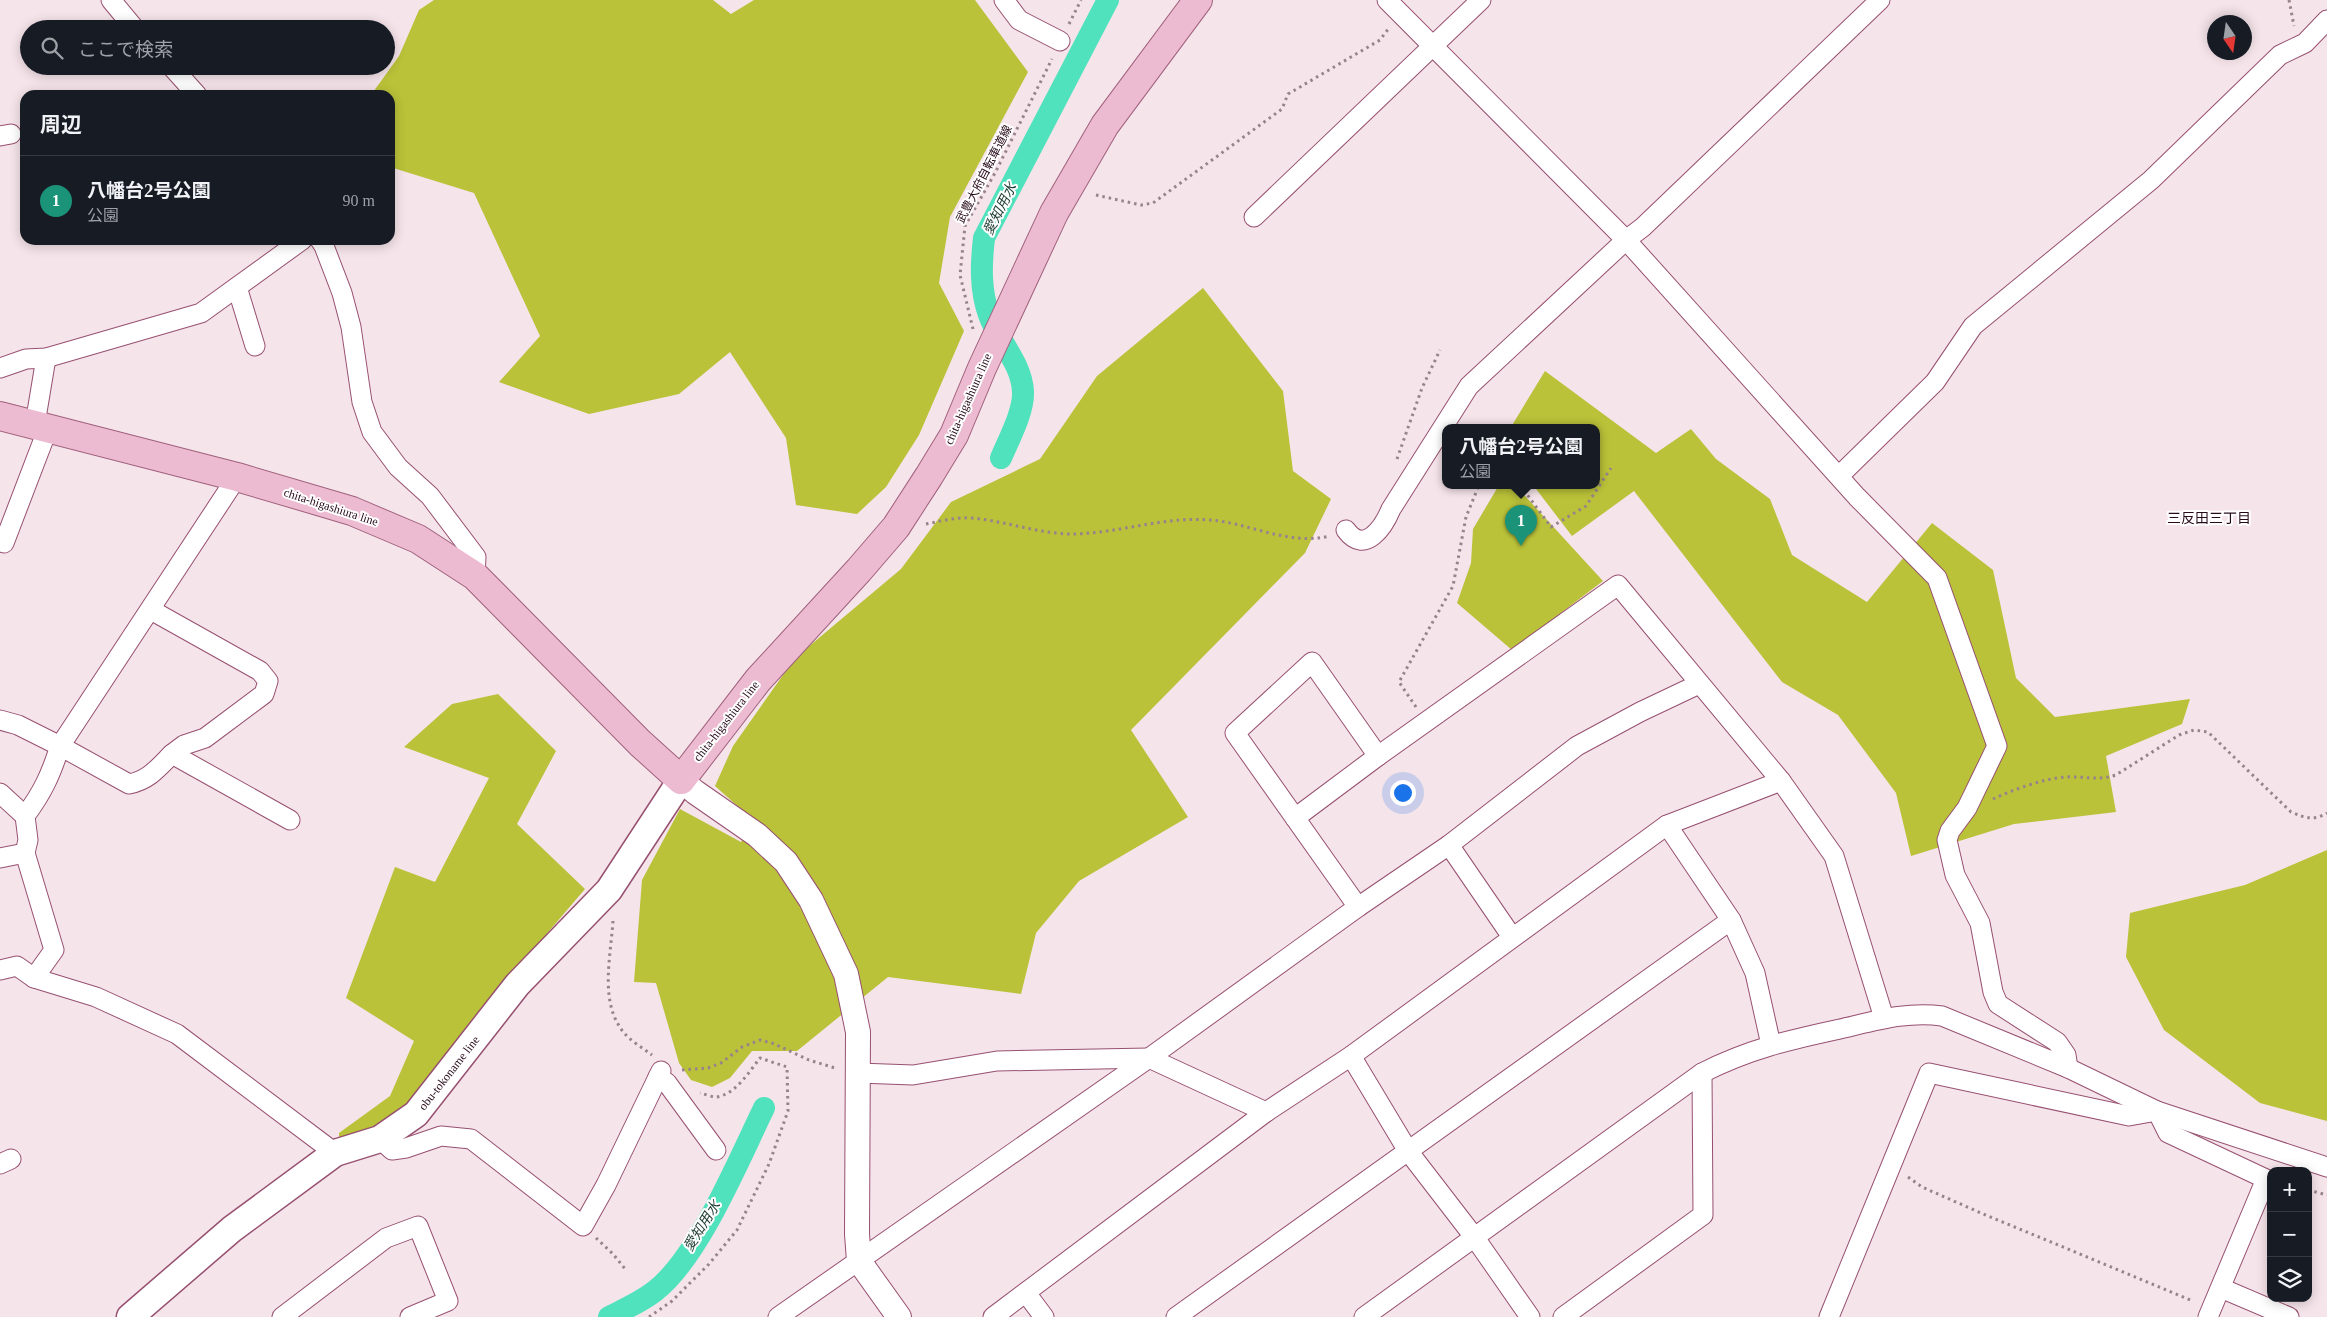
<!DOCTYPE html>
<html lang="ja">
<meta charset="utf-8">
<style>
body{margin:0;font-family:"Times New Roman","Noto Sans JP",serif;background:#242831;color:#f1f3f6}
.controls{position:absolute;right:15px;bottom:15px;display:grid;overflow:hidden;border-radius:10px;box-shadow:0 2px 12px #0003}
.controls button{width:45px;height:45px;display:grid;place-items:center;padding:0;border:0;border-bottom:1px solid #363941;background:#171b24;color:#f1f3f6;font:25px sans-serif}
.compass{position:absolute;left:2207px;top:15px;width:45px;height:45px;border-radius:50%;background:#171b24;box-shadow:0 2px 12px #0003;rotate:167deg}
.you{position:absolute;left:1402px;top:792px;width:18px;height:18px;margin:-12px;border:4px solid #fff;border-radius:50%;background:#1a73e8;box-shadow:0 0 0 8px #1a73e833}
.badge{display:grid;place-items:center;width:32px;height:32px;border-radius:50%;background:#1b9378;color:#fff;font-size:16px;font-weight:700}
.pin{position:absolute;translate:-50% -41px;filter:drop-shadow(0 1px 2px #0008)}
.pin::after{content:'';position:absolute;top:26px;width:18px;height:15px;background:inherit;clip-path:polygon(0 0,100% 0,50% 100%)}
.popup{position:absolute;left:1442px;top:424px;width:158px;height:65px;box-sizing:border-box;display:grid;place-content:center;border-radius:10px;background:#171b24;filter:drop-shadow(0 1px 4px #0005);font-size:16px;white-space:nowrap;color:#9ea1a6}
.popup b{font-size:19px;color:#f1f3f6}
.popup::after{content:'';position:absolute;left:50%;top:100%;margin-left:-10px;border:10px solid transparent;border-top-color:#171b24}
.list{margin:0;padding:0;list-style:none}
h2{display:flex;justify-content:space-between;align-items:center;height:65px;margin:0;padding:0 20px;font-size:21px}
h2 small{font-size:16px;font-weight:400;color:#9ea1a6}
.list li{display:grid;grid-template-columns:32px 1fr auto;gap:15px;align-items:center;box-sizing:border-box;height:90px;padding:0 20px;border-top:1px solid #363941}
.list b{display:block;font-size:19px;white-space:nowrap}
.list p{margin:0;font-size:16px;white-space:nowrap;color:#9ea1a6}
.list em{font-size:16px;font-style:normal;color:#9ea1a6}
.icon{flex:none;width:28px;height:28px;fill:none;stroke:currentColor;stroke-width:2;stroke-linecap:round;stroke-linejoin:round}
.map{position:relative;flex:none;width:2327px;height:1317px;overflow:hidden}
.search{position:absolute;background:#171b24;box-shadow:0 2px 12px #0003;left:20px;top:20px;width:375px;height:55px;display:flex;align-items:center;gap:12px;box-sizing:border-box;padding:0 18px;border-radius:28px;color:#9ea1a6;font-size:19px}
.panel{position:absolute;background:#171b24;box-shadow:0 2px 12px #0003;left:20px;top:90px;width:375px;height:155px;border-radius:15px}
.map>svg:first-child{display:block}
.green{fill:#bac239}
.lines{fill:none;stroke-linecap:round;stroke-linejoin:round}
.canal{stroke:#50e2bd;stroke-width:22}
.minor-casing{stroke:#975070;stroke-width:21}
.tertiary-casing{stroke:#975070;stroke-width:26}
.secondary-casing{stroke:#975070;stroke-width:29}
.primary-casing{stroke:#a0607c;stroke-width:30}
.path{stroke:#98828c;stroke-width:3;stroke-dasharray:2.5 4;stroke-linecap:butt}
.minor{stroke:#fff;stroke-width:19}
.tertiary{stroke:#fff;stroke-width:24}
.secondary{stroke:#fff;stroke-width:26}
.primary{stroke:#edbbd1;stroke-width:28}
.labels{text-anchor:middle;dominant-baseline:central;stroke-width:4;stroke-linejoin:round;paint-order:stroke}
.street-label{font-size:12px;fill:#270b19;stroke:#fff}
.water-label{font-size:14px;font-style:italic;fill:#1d3b32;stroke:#fff}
.neighbourhood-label{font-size:14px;fill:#270b19;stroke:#fff}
</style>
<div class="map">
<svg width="2327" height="1317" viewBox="0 0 2327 1317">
<rect width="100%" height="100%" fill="#f5e4ea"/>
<g class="green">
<polygon points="434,0 713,0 731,14 754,0 975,0 1028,72 950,217 939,283 964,331 919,435 886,487 857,514 796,505 786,438 730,352 679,394 589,414 499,382 540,336 474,193 390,167 390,95 371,95 399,56 419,10"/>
<polygon points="1203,288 1283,391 1293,471 1331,499 1305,553 1131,730 1188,817 1079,881 1036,933 1021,994 888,977 797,1051 752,1051 730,1078 712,1087 691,1080 679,1063 656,983 634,982 642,880 680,809 741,842 753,820 715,786 733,746 795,658 901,569 951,502 1040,459 1097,376"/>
<polygon points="1545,371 1656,453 1691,429 1716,459 1770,499 1792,555 1867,602 1932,523 1993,570 2016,678 2055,717 2190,699 2182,724 2106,756 2116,812 2014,824 1911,856 1896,793 1838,715 1782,682 1634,491 1572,536 1533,485 1596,485 1596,427 1511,427"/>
<polygon points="1499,485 1515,485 1603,581 1512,650 1457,603 1471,563 1473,529"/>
<polygon points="498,694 556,751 517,824 585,889 509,978 411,1111 372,1137 339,1142 339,1133 390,1096 414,1041 346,998 395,867 435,882 489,778 404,747 452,704"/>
<polygon points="2327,850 2327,1121 2260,1103 2164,1030 2126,957 2130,913 2245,885"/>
</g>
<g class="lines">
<g class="canal">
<path d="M1001,458C1009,439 1024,411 1023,392C1022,363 998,341 989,315C980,290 981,264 984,238L1108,0"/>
<path d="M609,1317C625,1309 641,1302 655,1291C699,1257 739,1159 764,1108"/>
</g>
<g class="minor-casing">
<g id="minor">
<polyline points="111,0 135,29"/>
<polyline points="1004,0 1019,20 1060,41"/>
<polyline points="1387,0 1626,240 1857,497 1937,578 1997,746 1967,808 1950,831 1947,840 1955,875 1980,923 1993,992 1998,1004 2057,1042 2066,1055 2068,1068"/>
<polyline points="171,66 197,95"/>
<polyline points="0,136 11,134"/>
<polyline points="1254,217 1481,0"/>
<polyline points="320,240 324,246 342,293 351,327 362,402 372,432 398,467 430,496 476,557 475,576"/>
<polyline points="237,287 255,346"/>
<polyline points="0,368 26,359 46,358 201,313 302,240"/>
<polyline points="35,424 46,358"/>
<polyline points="1840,475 1935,382 1973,326 2151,180 2280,55 2305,43 2327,20"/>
<path d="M1346,530C1365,556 1384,526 1391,509L1469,386L1626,240L1643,227L1880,0"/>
<polyline points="4,543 48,428"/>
<polyline points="151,610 260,671 268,681 264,694 205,738 184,745 172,754 290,820"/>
<polyline points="0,720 18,725 60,746 237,477"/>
<polyline points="0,793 25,816"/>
<polyline points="1295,818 1378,756"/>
<polyline points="1449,845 1512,937"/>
<path d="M25,853L28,840L25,816C43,792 51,774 60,746L129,784C149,780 158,768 172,754"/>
<polyline points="0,858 25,853 54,950 34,978"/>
<polyline points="1358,907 1235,733 1312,662 1378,756 1618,585 1781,781 1834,856 1884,1018"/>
<polyline points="1731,920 1755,973 1771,1045"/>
<polyline points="0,970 17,966 34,978 96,997 177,1034 335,1153"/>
<polyline points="1351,1056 1408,1151 1475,1238 1530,1317"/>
<polyline points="858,1073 913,1075 997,1061 1149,1058 1266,1112"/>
<polyline points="658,1077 667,1083 716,1150"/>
<polyline points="2157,1111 2168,1133 2266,1179 2208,1317"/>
<polyline points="380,1139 392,1150 406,1148 441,1136 471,1139 583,1226 606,1185 661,1071"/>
<polyline points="0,1164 11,1159"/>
<polyline points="2221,1288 2289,1317"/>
<polyline points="1026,1293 1044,1317"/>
<polyline points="282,1317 386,1238 418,1226 448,1301 410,1317"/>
<polyline points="778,1317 1149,1058 1358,907 1449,845 1577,746 1640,712 1699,684"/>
<polyline points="993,1317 1266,1112 1351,1056 1667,825 1781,781"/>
<polyline points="1176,1317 1731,920 1667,825"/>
<path d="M1364,1317L1702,1073C1749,1049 1789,1040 1840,1029C1875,1021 1907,1011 1942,1016L2068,1068L2157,1111L2327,1167"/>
<polyline points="1563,1317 1703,1215 1702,1073"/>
<polyline points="1829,1317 1929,1073 2129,1116 2157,1111"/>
</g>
</g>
<g class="tertiary-casing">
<polyline id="tertiary" points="681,780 695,792 757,835 786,862 811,900 846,974 858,1032 857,1234 859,1261 899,1317"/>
</g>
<g class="secondary-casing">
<polyline id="secondary" points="130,1317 232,1229 335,1153 380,1139 416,1114 517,985 609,890 681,780"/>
</g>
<g class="primary-casing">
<polyline id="primary" points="0,416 237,477 352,511 418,539 475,576 640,743 681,780 758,680 859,570 896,527 929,476 954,435 982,368 1054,213 1105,125 1198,0"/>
</g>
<g class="path">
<polyline points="2289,0 2294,26"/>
<polyline points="1069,24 1081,0"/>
<polyline points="1096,195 1141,205 1153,203 1282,109 1288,94 1380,40 1389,28"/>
<polyline points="973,329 960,275 965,226 995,173 1052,59"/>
<polyline points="1397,459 1422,388 1440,350"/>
<polyline points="1520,485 1551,527 1586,506 1611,468"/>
<path d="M926,524C941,521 956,517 972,518C1005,521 1036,533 1070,534C1117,534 1163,516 1210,520C1250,523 1288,546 1330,536"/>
<polyline points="1416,707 1399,682 1453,586 1466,517 1479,485"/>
<path d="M1993,799C2012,790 2045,778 2066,777C2084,776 2098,781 2116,775L2179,735L2194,730L2208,732L2291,812C2305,818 2314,821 2327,813"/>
<path d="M613,921C611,953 601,995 618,1024C625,1038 640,1046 652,1055"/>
<polyline points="682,1070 708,1068 721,1063 742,1047 760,1040 772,1043 809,1060 835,1068"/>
<polyline points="1908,1177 1922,1187 1981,1213 2193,1301"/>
<polyline points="2308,1190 2327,1195"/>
<polyline points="596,1238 613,1254 626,1270"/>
<path d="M649,1317L672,1301L709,1264L737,1230L769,1164L788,1111L787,1067L760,1058C749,1072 735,1095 716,1097C711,1097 705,1094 700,1093"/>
</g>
<use href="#minor" class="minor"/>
<use href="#tertiary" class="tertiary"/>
<use href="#secondary" class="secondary"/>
<use href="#primary" class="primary"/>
</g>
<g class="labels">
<g class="street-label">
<text transform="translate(984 174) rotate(-63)">武豊大府自転車道線</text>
<text transform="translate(968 399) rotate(-66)">chita-higashiura line</text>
<text transform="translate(331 507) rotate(18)">chita-higashiura line</text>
<text transform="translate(726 721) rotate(-52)">chita-higashiura line</text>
<text transform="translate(449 1073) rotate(-52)">obu-tokoname line</text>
</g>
<g class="water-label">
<text transform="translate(1000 209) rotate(-63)">愛知用水</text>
<text transform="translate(702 1226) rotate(-58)">愛知用水</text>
</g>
<g class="neighbourhood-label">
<text x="2209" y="518">三反田三丁目</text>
</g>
</g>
</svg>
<div class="controls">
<button>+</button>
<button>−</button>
<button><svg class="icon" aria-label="layers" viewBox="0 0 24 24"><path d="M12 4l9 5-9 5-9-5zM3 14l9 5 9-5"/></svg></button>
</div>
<svg class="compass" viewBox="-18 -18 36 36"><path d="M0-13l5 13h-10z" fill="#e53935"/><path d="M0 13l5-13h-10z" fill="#9ea1a6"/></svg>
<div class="you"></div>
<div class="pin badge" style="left:1521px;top:546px">1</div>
<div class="popup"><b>八幡台2号公園</b>公園</div>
<div class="search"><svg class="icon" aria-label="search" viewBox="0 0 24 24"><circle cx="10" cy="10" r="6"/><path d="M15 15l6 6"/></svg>ここで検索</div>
<section class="panel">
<h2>周辺<small></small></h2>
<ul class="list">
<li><span class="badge">1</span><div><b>八幡台2号公園</b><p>公園</p></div><em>90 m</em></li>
</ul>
</section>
</div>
